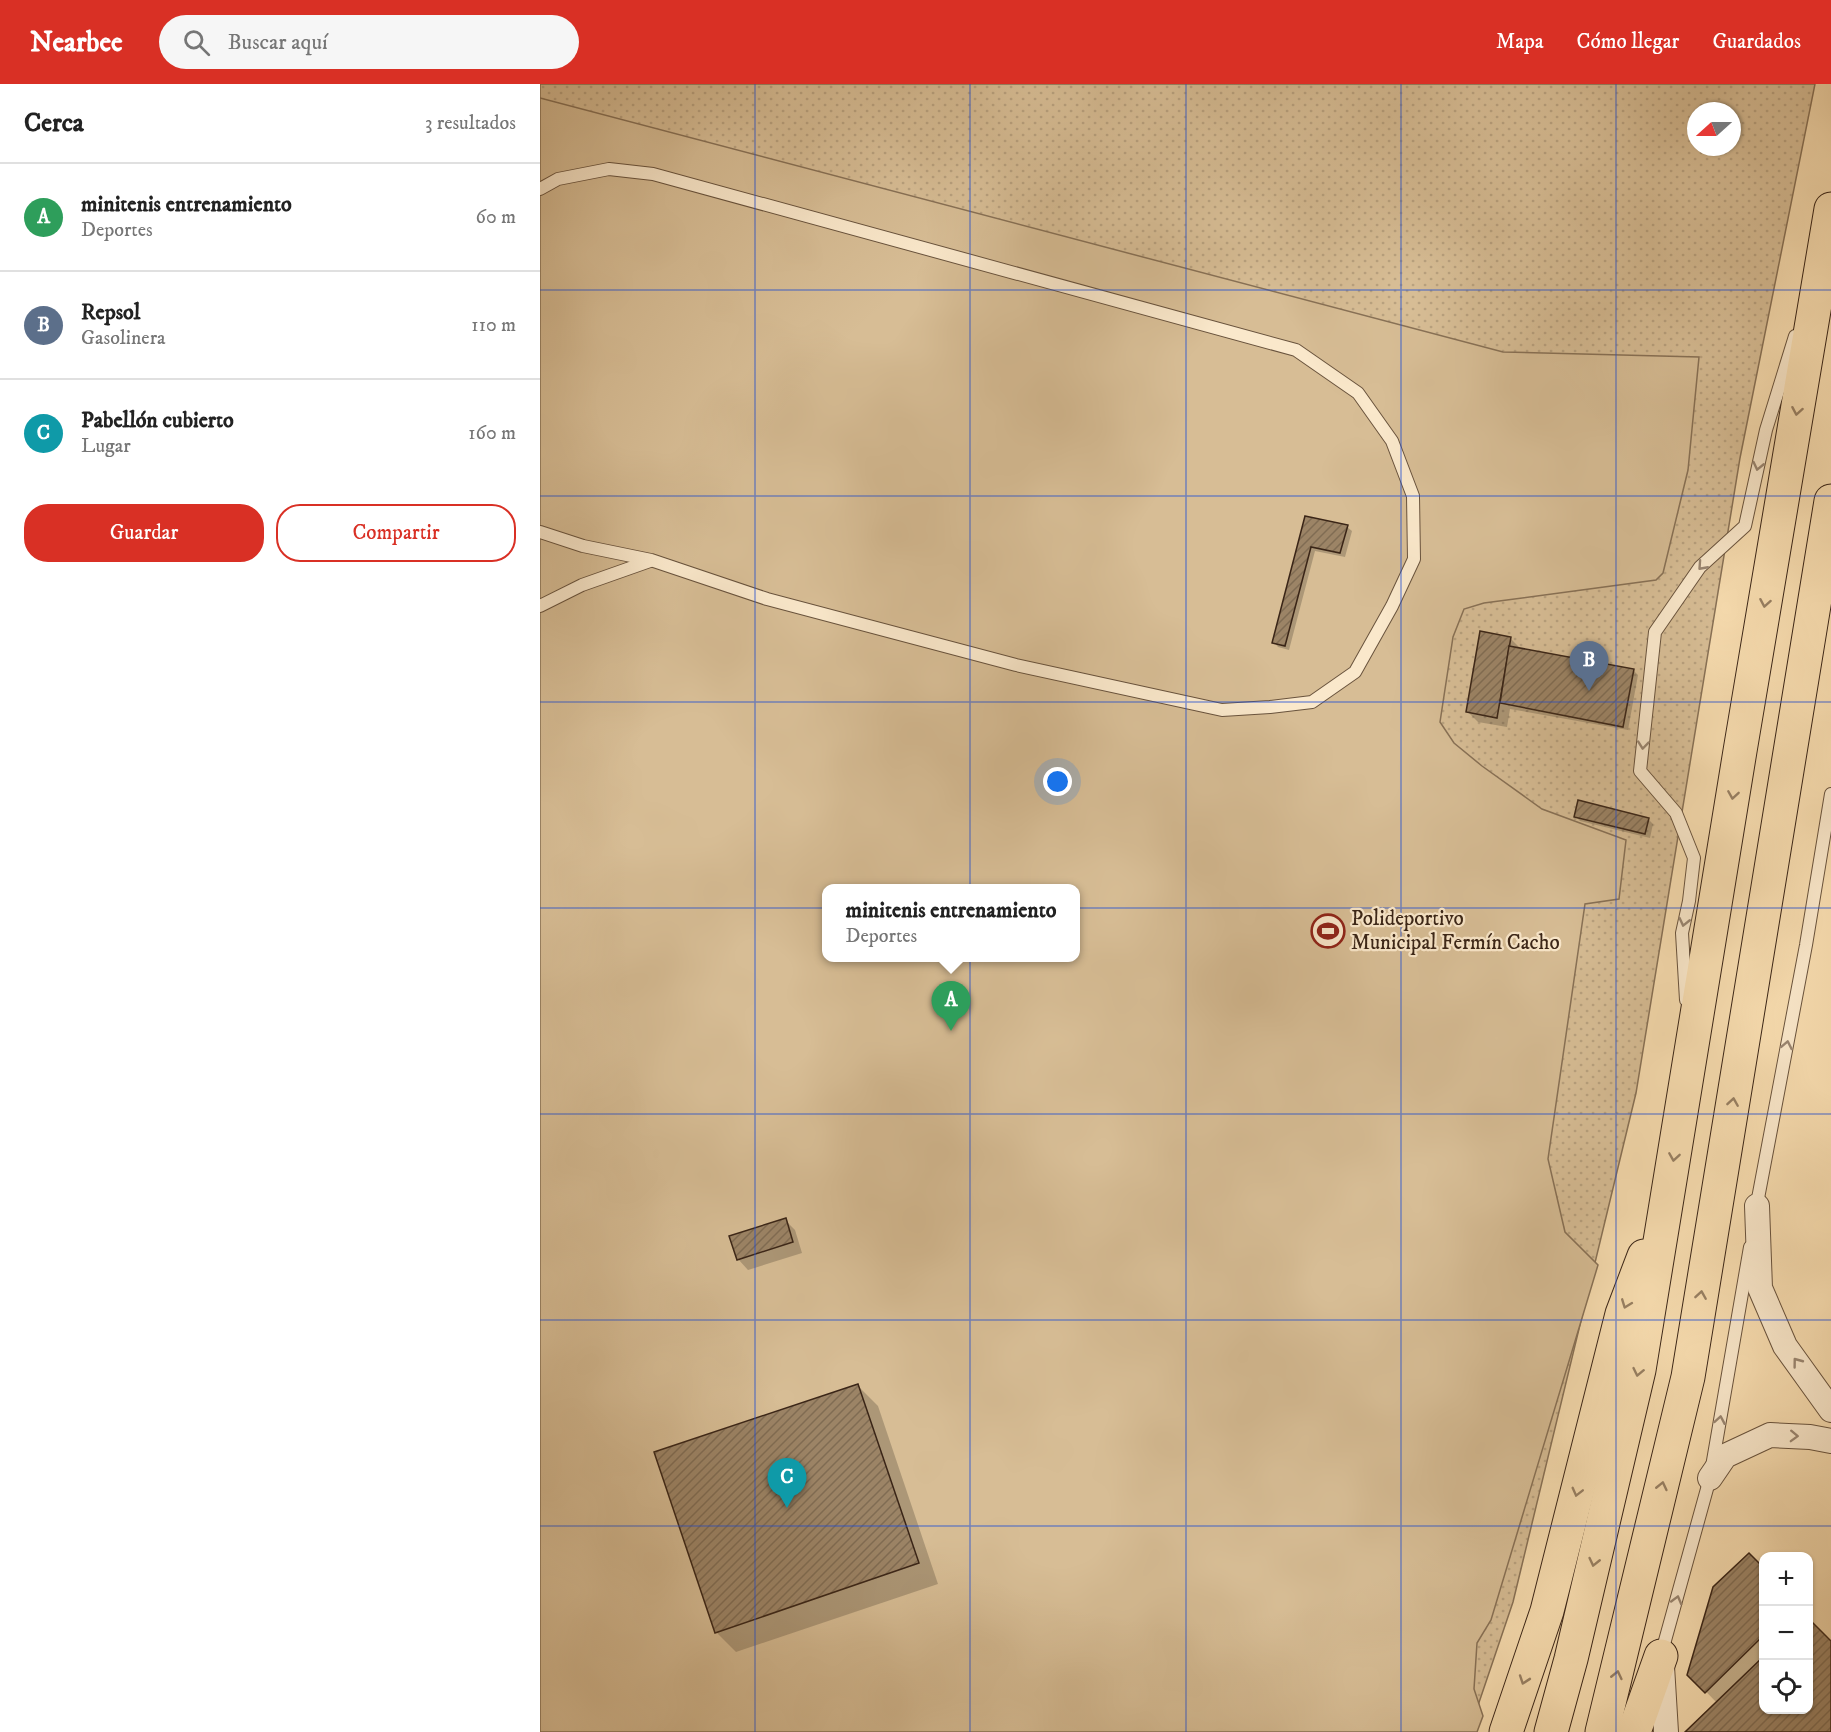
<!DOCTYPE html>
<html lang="es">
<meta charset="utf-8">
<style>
body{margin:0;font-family:"IM FELL DW Pica",serif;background:#f6f6f6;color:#222}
.controls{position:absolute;right:18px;bottom:18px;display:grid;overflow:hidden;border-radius:12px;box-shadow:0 2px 4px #0004}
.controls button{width:54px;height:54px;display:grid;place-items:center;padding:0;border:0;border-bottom:2px solid #e0e0e0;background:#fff;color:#222;font:30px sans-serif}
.compass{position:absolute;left:1147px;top:18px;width:54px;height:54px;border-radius:50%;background:#fff;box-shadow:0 2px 4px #0004;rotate:249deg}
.you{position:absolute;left:518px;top:698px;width:21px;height:21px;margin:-15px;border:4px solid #fff;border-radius:50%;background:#1a73e8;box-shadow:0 0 0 9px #1a73e833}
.badge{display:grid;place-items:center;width:39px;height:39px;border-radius:50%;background:#d93025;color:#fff;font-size:20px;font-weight:700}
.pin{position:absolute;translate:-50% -50px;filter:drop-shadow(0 2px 3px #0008)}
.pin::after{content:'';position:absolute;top:32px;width:21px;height:18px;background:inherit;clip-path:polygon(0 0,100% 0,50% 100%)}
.popup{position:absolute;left:282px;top:800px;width:258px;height:78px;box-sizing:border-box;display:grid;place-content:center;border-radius:12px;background:#fff;filter:drop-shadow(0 2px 4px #0005);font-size:20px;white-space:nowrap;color:#767676}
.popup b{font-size:22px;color:#222}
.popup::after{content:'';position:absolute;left:50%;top:100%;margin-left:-12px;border:12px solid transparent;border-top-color:#fff}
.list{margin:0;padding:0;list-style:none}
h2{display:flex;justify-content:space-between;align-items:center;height:78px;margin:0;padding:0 24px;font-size:26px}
h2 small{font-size:20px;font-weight:400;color:#767676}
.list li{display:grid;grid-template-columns:39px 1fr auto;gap:18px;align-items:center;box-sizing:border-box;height:108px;padding:0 24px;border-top:2px solid #e0e0e0}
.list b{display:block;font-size:22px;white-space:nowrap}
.list p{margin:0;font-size:20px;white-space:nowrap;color:#767676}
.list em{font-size:20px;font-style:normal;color:#767676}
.actions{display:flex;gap:12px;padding:18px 24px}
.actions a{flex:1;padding:14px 0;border:2px solid #d93025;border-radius:24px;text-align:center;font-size:21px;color:#d93025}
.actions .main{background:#d93025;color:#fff}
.icon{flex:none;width:33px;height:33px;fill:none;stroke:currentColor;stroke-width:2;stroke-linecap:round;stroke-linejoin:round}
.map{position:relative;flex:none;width:1291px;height:1648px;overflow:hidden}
header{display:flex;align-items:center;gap:36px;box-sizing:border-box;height:84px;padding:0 30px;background:#d93025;color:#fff}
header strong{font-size:28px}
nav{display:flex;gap:33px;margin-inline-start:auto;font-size:21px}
.search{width:420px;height:54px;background:#f6f6f6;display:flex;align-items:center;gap:15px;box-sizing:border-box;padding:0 21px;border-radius:33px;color:#767676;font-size:22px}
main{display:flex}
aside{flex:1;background:#fff}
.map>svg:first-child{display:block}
.grass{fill:url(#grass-dots);stroke:#887156;stroke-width:1.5;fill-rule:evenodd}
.garden{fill:#d7bd95;stroke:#887156;stroke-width:1.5;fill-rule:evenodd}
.shadow{fill:#0003}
.building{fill:url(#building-hatch);stroke:#3a2517;stroke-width:1.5}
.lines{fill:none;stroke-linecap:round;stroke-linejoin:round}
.service-casing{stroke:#69533d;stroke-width:14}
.minor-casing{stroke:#69533d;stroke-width:26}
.motorway-casing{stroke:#3a2517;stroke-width:35}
.service{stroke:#fae8cb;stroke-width:12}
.minor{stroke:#fae8cb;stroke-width:24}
.motorway{stroke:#f7dcaf;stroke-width:33}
.oneway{stroke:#988063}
.oneway2{stroke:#9a8671}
.grid{fill:none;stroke:#1d4ed8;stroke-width:1.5;stroke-opacity:0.55}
.labels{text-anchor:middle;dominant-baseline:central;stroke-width:4.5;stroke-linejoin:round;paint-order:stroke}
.poi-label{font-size:21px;fill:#3a2517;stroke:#fae8cb;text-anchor:start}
</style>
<header>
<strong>Nearbee</strong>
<div class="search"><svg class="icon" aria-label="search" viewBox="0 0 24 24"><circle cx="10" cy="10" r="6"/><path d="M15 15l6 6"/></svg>Buscar aquí</div>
<nav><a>Mapa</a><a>Cómo llegar</a><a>Guardados</a></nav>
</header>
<main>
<aside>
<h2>Cerca<small>3 resultados</small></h2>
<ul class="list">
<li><span class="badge" style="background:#2e9e5b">A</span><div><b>minitenis entrenamiento</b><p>Deportes</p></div><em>60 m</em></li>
<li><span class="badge" style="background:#5c6f8a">B</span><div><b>Repsol</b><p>Gasolinera</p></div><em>110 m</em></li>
<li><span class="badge" style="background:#0f9aa8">C</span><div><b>Pabellón cubierto</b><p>Lugar</p></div><em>160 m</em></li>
</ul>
<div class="actions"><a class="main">Guardar</a><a>Compartir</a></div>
</aside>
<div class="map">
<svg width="1291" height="1648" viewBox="0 0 1291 1648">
<defs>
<pattern id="grass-dots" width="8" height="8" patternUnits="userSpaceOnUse" patternTransform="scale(1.5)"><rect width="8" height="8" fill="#d7bd95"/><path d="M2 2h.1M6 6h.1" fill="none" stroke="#b9a280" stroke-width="1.8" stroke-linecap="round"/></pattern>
<pattern id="building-hatch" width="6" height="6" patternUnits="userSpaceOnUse" patternTransform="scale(1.5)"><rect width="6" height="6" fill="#9c8466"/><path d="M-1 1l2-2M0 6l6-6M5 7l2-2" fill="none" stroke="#806c53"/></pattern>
</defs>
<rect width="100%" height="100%" fill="#f7dcaf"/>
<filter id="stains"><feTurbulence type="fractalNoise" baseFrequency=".00333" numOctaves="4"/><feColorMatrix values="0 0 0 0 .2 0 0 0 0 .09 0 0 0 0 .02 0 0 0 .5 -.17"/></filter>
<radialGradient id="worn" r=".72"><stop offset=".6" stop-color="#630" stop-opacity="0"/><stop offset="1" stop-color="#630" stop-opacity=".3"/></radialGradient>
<path class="grass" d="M0,0H1275L1200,374L1096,1009L973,1518L929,1648H0ZM1156,27H1192V63H1156ZM286,804H536V874H286Z"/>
<path class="garden" d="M0,14L963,268L1159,273L1148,386L1123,489L1116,496L944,519L924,525L913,553L900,638L914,659L942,682L1002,725L1086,756L1079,815L1045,820L1008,1075L1025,1148L1058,1181L951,1536L937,1559L934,1605L943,1632L937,1648H0ZM286,804H536V874H286Z"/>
<g class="shadow">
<polygon points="766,434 807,443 812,447 805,473 775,467 749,566 738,563 734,558"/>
<polygon points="970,554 980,564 1093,586 1098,591 1088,646 970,625 967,643 938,638 928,628"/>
<polygon points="1035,732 1108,735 1113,740 1110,754 1040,737"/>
<polygon points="245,1136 255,1146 262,1169 208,1186 198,1175"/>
<polygon points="318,1302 338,1322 398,1500 196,1568 176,1548"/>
<polygon points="1224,1485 1224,1626 1268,1626 1268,1534 1291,1559 1291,1648 1147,1648 1177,1619 1149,1590"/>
</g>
<g class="building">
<polygon points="765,432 808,441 800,469 771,463 745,562 732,559"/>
<polygon points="940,547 971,553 957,634 926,628"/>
<polygon points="969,562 1094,585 1083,643 960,619"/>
<polygon points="1038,716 1109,734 1105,750 1034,733"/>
<polygon points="246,1134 253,1158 197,1176 189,1152"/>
<polygon points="318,1300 379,1479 175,1549 114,1368"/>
<polygon points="1209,1469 1224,1484 1224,1551 1165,1609 1147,1591 1173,1503"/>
<polygon points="1268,1534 1291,1557 1291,1648 1145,1648 1224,1572 1224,1626 1268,1626"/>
</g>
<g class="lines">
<g class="service-casing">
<g id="service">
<polyline points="0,105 18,95 69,85 113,90 756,266 818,309 852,357 873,412 874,475 852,522 815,588 772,618 730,623 682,626 476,581 227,515 111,476 43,462 0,448"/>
<polyline points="0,522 42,501 110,477"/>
<polyline points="1146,916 1142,849 1149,817 1154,774 1136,729 1100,687 1115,548 1160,483 1205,442 1226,346 1255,252"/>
<polyline points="1216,1125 1266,861 1291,710"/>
<polyline points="1121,1571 1170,1394 1210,1163"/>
</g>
</g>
<g class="minor-casing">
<g id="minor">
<polyline points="1217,1122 1220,1204 1245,1262 1291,1326"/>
<polyline points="1170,1394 1185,1372 1230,1351 1270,1353 1291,1357"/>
<polyline points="1122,1582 1126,1648"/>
</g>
</g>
<g class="motorway-casing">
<g id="motorway">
<polyline points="966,1648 1007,1527 1082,1230 1104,1172"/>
<polyline points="1011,1648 1031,1575 1099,1286 1200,667 1291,125"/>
<polyline points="1062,1648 1148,1293 1291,417"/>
<polyline points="1094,1648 1121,1572"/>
</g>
</g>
<use href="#service" class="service"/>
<use href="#minor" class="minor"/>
<use href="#motorway" class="motorway"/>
</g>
<defs><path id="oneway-chevron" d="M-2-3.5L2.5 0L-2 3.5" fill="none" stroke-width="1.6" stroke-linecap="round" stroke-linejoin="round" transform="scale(1.5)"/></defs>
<g class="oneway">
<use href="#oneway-chevron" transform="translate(1257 327) rotate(100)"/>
<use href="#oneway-chevron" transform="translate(1225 519) rotate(100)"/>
<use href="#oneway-chevron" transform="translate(1193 711) rotate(99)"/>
<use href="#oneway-chevron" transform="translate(1193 1018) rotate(-81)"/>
<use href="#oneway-chevron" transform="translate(1134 1073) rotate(99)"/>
<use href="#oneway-chevron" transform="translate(1161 1211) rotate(-81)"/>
<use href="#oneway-chevron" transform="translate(1086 1220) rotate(111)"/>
<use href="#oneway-chevron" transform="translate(1098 1288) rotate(102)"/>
<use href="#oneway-chevron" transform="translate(1122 1402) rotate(-77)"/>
<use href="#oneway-chevron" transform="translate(1037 1408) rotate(104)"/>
<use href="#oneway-chevron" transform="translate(1054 1478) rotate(103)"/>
<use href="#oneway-chevron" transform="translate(1077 1591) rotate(-77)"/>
<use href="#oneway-chevron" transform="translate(984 1596) rotate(109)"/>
</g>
<g class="oneway2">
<use href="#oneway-chevron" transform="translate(1218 382) rotate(103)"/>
<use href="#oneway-chevron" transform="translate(1162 482) rotate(132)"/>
<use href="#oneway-chevron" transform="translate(1103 661) rotate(96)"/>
<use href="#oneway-chevron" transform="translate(1144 838) rotate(103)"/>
<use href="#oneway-chevron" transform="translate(1247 961) rotate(-79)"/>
<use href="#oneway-chevron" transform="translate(1257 1278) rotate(-127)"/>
<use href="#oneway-chevron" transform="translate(1180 1336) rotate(-80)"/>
<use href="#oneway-chevron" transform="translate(1254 1352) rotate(2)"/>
<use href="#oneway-chevron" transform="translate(1137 1516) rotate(-75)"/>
</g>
<path class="grid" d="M215,0V1648M430,0V1648M646,0V1648M861,0V1648M1076,0V1648M0,206H1291M0,412H1291M0,618H1291M0,824H1291M0,1030H1291M0,1236H1291M0,1442H1291"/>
<defs>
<g id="stadium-ring" transform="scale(1.725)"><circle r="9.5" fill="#fae8cb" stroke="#8f2418" stroke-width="1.5"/><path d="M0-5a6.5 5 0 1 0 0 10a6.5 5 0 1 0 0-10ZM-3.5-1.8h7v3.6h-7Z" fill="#8f2418"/></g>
</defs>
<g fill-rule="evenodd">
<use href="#stadium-ring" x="788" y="847"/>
</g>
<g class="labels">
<g class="poi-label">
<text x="811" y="835">Polideportivo<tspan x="811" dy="24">Municipal Fermín Cacho</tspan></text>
</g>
</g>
<rect width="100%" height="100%" filter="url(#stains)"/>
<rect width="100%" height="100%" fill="url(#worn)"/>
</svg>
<div class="controls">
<button>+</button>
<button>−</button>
<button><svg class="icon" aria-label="locate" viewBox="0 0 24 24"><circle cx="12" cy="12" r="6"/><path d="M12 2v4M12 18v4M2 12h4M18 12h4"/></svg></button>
</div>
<svg class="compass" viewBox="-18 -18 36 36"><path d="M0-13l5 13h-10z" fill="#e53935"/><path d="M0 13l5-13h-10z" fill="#767676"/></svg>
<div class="you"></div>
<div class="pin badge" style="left:411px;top:947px;background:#2e9e5b">A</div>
<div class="popup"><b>minitenis entrenamiento</b>Deportes</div>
<div class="pin badge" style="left:1049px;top:607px;background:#5c6f8a">B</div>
<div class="pin badge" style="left:247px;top:1424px;background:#0f9aa8">C</div>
</div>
</main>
